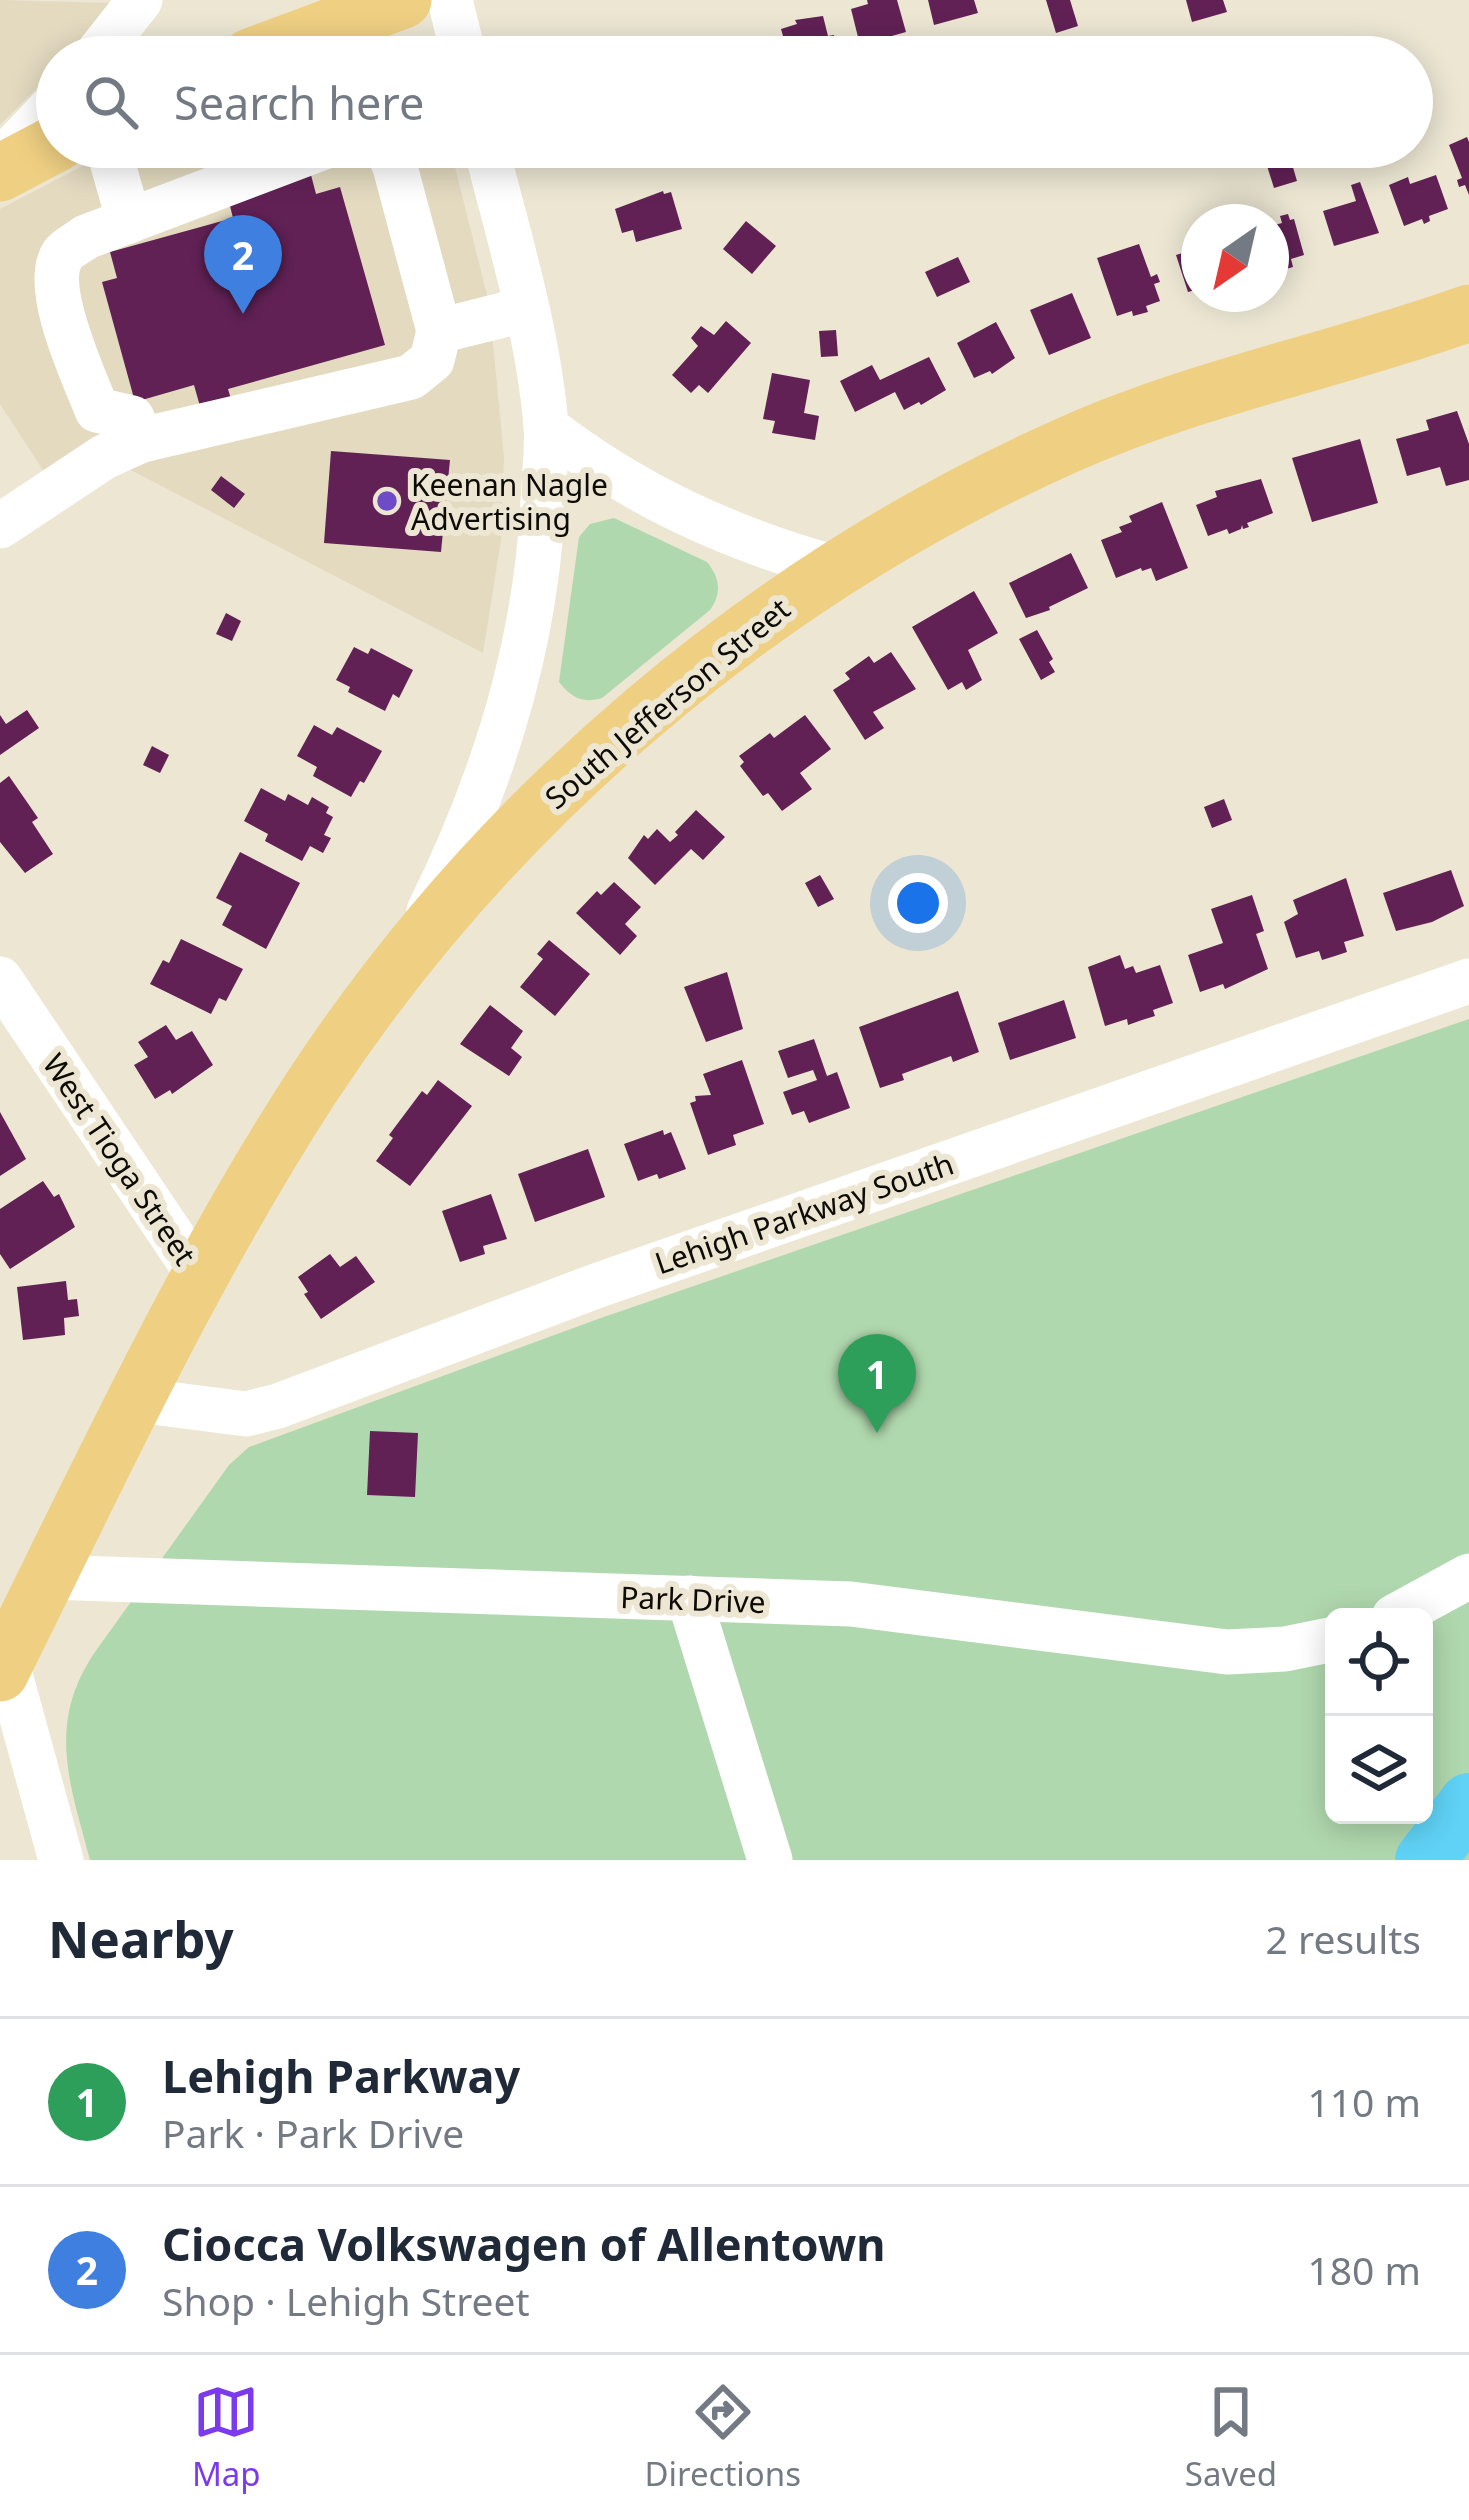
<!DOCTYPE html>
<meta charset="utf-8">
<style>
body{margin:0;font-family:"Noto Sans",sans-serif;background:#f2f2f3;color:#1f2937}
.controls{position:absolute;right:36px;bottom:36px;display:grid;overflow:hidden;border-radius:18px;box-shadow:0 6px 30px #0003}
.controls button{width:108px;height:108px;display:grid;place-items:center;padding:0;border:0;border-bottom:3px solid #e0e1e3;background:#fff;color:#1f2937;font:60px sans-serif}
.compass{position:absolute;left:1181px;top:204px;width:108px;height:108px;border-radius:50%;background:#fff;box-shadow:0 6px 30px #0003;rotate:214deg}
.you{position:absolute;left:918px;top:903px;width:42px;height:42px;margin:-30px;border:9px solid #fff;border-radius:50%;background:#1a73e8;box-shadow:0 0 0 18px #1a73e833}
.badge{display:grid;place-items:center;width:78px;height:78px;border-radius:50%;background:#7c3aed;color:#fff;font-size:39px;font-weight:700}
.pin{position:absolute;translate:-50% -99px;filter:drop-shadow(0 3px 6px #0008)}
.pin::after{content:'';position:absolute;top:63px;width:42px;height:36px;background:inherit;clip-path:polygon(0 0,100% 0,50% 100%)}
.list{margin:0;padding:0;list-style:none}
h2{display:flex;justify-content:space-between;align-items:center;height:156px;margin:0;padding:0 48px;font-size:51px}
h2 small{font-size:39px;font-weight:400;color:#747a83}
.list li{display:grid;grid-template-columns:78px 1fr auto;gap:36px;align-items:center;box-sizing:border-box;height:168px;padding:0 48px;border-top:3px solid #e0e1e3}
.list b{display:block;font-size:45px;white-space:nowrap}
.list p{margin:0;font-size:39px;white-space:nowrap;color:#747a83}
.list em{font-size:39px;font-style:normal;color:#747a83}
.icon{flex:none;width:66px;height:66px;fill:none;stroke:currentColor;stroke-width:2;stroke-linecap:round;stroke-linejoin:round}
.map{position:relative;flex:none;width:1469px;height:1860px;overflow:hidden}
.search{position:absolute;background:#fff;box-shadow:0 6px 30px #0003;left:36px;right:36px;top:36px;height:132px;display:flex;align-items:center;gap:30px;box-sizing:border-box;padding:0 42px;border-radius:66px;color:#747a83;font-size:45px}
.sheet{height:492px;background:#fff}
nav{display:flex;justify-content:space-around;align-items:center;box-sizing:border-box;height:168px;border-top:3px solid #e0e1e3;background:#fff;font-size:33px;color:#747a83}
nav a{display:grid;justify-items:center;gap:6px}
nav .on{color:#7c3aed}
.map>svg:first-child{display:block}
.built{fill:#e3dac0}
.green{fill:#b0d8ae;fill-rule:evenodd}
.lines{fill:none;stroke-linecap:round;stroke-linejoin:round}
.river{stroke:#5fd2f6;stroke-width:60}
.building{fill:#612155}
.minor{stroke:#fff;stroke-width:45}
.major{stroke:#efd083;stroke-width:57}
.poi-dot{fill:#6d4cc5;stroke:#ece6d3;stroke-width:4.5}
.labels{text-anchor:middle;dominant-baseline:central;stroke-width:12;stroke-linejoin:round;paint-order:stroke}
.poi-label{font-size:30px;fill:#0d0b06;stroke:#ece6d3;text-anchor:start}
.street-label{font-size:30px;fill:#0d0b06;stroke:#ece6d3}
</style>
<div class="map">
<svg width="1469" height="1860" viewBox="0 0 1469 1860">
<rect width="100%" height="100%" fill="#ece6d3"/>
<g class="built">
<polygon points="0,0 113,3 67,57 57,57 57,68 0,125"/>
<polygon points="119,147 450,147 489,303 504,457 501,540 483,653 125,467 52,484 0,404 0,209"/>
</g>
<g class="green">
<path d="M614,518L707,562C720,578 722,593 710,610L602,698C582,704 571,697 559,682L579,537L590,524Z"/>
<path d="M1469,1019V1860H90C70,1784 46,1724 95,1652L229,1465L249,1447L598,1319ZM1334,1617H1424V1815H1334Z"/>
</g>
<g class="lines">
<polyline class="river" points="1425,1860 1469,1803"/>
</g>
<g class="building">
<polygon points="867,0 897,0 906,32 860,45 851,9 868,4"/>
<polygon points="928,0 974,0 978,13 934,25"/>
<polygon points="1046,0 1070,0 1078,26 1056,33"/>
<polygon points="1186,0 1223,0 1227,12 1192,22"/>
<polygon points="823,16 828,36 834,35 835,40 830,41 835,57 789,57 781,29 797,24 795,20"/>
<polygon points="733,38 734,42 751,38 757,57 711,57 709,49"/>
<polygon points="1467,137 1469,142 1469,195 1465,185 1459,187 1457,180 1462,178 1449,145"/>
<polygon points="585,147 632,147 634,156 591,167"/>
<polygon points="1287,147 1297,181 1274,188 1263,153"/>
<polygon points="311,175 316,194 340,187 385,345 228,389 234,409 203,417 194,385 135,402 102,282 117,278 110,252 233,218 228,198"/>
<polygon points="1436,175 1448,209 1429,216 1430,221 1424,224 1422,219 1404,226 1389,185 1408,177 1410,184"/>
<polygon points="1360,182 1379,233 1334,246 1323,211 1356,201 1351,185"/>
<polygon points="663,191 664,194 671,192 682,229 636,242 633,230 622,233 615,209"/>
<polygon points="1288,214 1290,220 1294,219 1304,255 1291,259 1293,267 1275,272 1271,265 1271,226 1282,223 1280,216"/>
<polygon points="746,221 776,246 752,274 723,249"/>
<polygon points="1139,244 1151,277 1157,274 1160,282 1154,284 1160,301 1146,306 1148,312 1133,316 1132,311 1117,316 1097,258"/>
<polygon points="1199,248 1199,289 1188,292 1176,255"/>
<polygon points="958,257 970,282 937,297 925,272"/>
<polygon points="1072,293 1091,338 1049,355 1030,310"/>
<polygon points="726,321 751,343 708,393 699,385 691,393 672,375 698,346 691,338 701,326 714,335"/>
<polygon points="996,322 1015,358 992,374 990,371 974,378 957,343"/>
<polygon points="836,330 838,356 821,357 819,331"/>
<polygon points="929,357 946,390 921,405 919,402 904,410 895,392 855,412 840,381 872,365 880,380"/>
<polygon points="772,373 810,380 804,413 819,416 815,440 772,433 775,421 763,419"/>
<polygon points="1457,411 1469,444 1469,480 1446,486 1440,467 1407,476 1396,439 1429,430 1426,420"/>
<polygon points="1360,439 1378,503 1312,522 1292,458"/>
<polygon points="331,451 450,460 441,552 324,543"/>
<polygon points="221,476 245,494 234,508 211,490"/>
<polygon points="1261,479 1273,513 1247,523 1249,527 1243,529 1242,525 1241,529 1229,534 1227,529 1208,536 1196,505 1217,497 1215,491"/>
<polygon points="1162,502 1188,568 1156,581 1151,568 1142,571 1141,568 1116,578 1101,540 1122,532 1119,527 1132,522 1129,516"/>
<polygon points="1071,553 1088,588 1049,607 1050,610 1026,618 1009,583"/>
<polygon points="974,591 998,633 968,650 982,680 966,690 962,682 948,690 912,627"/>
<polygon points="226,613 241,621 232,641 216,634"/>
<polygon points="1037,630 1053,659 1049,662 1055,672 1041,680 1019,639"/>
<polygon points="354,647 368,654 371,648 413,670 399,698 393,694 385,711 348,692 350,687 336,680"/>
<polygon points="891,652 916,689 873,712 884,728 865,740 833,690 850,679 845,673 869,656 874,663"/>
<polygon points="27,710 39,728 0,755 0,715 6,724"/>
<polygon points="805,715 831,749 800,773 812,789 782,811 768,793 763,796 740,766 744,762 739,756 770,733 774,738"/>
<polygon points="314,725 332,735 337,727 382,751 364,783 360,781 351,797 313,776 317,767 297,756"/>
<polygon points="152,746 169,755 160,773 143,765"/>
<polygon points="9,776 38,818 32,822 53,854 25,873 0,842 0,783"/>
<polygon points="261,788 285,801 288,794 308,805 312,797 329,807 326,813 333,817 324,835 331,838 323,853 310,846 302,861 265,841 268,834 244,821"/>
<polygon points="1224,799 1232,820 1212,828 1204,807"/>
<polygon points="696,810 725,837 703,860 691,849 655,885 628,858 644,835 648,839 657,829 670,842 678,835 675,832"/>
<polygon points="240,852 300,883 266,949 222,925 232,906 216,898"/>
<polygon points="1451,870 1464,906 1432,922 1396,931 1383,893"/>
<polygon points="820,875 834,899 818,907 805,883"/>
<polygon points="1346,878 1364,936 1344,942 1347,952 1335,956 1322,960 1319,951 1296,958 1284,922 1298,914 1293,900"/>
<polygon points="614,882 641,907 625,924 637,936 620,955 576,913 597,891 601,895"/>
<polygon points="1252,895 1264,931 1256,934 1268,969 1225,989 1223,984 1200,992 1188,955 1223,943 1211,909"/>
<polygon points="181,939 243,969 226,1001 219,998 211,1014 150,984 163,960 169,963"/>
<polygon points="549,940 590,974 555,1016 520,987 543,959 537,954"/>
<polygon points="1120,955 1125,969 1133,966 1136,973 1160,965 1173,1003 1153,1010 1155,1016 1142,1020 1128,1025 1127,1019 1105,1026 1088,967"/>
<polygon points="727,972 743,1029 706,1042 684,987"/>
<polygon points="958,991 979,1052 953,1062 951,1056 902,1074 904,1080 880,1088 859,1027"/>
<polygon points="1064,1000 1076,1038 1010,1060 998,1023"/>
<polygon points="490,1005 523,1031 511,1048 522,1057 509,1076 460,1044"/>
<polygon points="166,1025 176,1040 192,1031 213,1065 172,1094 170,1090 155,1099 134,1065 148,1057 138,1042"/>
<polygon points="814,1039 827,1076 837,1072 850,1108 809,1123 804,1111 792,1115 783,1092 817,1080 813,1070 788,1078 778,1051"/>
<polygon points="742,1060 764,1124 733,1135 736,1145 708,1155 690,1103 696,1101 695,1096 711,1095 703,1074"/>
<polygon points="438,1080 472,1106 410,1186 376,1161 393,1138 389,1135 422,1091 427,1095"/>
<polygon points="0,1112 26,1159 0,1176"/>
<polygon points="663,1130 664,1135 671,1132 686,1169 659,1179 657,1174 638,1181 624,1144"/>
<polygon points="588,1149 605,1197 535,1222 518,1174"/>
<polygon points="43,1181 54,1197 59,1194 75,1227 10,1269 0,1254 0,1209"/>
<polygon points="491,1194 507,1239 483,1246 485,1254 460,1262 442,1211"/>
<polygon points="330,1254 340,1267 356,1256 375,1282 321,1319 304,1294 308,1292 298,1277"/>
<polygon points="66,1281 68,1300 77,1299 79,1316 64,1318 65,1335 23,1340 17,1287"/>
<polygon points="370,1431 418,1433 415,1497 367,1495"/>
</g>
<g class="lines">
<g class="minor">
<polyline points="450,0 464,57"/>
<polyline points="95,57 140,0"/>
<polyline points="108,147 129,221"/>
<polyline points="387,147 395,167 439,331"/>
<polyline points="0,162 57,102"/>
<path d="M546,427C634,495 728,538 835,568"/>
<path d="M142,440L132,418L97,410C84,376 41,287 63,254C67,248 80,242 86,237L324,147"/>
<polyline points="0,526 104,457 142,440 411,377 432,360 439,331 527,309"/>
<path d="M429,911C493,782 537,642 543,498C544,474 548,449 546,425C538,331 509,238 486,147"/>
<polyline points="0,979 201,1279"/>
<polyline points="137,1400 246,1414 278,1406 596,1286 1469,981"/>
<polyline points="48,1577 851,1604 1227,1652 1285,1649 1334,1639"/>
<polyline points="689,1598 770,1860"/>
<polyline points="1394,1617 1469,1576"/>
<polyline points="6,1660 61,1860"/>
</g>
<g class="major">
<polyline points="250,57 403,0"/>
<polyline points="0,173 57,143"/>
<path d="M0,1673C98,1476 191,1273 311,1088C494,809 764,579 1070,444C1198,387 1338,360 1469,313"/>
</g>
</g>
<circle class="poi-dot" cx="387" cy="501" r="12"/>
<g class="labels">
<g class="poi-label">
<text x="411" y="484">Keenan Nagle<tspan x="411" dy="34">Advertising</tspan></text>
</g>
<g class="street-label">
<text transform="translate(667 703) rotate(-40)">South Jefferson Street</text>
<text transform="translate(120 1159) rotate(56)">West Tioga Street</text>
<text transform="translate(804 1213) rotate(-19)">Lehigh Parkway South</text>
<text transform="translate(693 1599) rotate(2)">Park Drive</text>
</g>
</g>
</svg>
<div class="controls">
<button><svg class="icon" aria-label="locate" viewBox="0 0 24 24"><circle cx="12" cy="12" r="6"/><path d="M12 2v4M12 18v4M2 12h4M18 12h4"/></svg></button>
<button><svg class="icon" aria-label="layers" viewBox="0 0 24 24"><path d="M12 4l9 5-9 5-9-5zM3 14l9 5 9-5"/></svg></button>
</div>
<svg class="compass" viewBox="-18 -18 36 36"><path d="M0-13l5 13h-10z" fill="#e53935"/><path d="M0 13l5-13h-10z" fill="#747a83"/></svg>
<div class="you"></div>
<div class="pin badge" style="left:877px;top:1433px;background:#2e9e5b">1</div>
<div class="pin badge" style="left:243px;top:314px;background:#3f7fe0">2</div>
<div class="search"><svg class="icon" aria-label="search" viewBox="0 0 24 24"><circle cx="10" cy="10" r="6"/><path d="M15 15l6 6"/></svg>Search here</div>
</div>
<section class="sheet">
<h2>Nearby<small>2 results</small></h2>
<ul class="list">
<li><span class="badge" style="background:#2e9e5b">1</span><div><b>Lehigh Parkway</b><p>Park · Park Drive</p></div><em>110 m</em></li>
<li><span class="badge" style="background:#3f7fe0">2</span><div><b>Ciocca Volkswagen of Allentown</b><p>Shop · Lehigh Street</p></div><em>180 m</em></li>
</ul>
</section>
<nav>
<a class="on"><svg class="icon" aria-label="map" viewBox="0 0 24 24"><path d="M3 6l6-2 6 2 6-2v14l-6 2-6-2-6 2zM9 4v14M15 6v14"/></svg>Map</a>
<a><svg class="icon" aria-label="directions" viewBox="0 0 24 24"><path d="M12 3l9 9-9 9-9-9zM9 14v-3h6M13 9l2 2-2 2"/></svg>Directions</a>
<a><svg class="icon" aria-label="saved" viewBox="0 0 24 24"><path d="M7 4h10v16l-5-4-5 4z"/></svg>Saved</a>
</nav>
